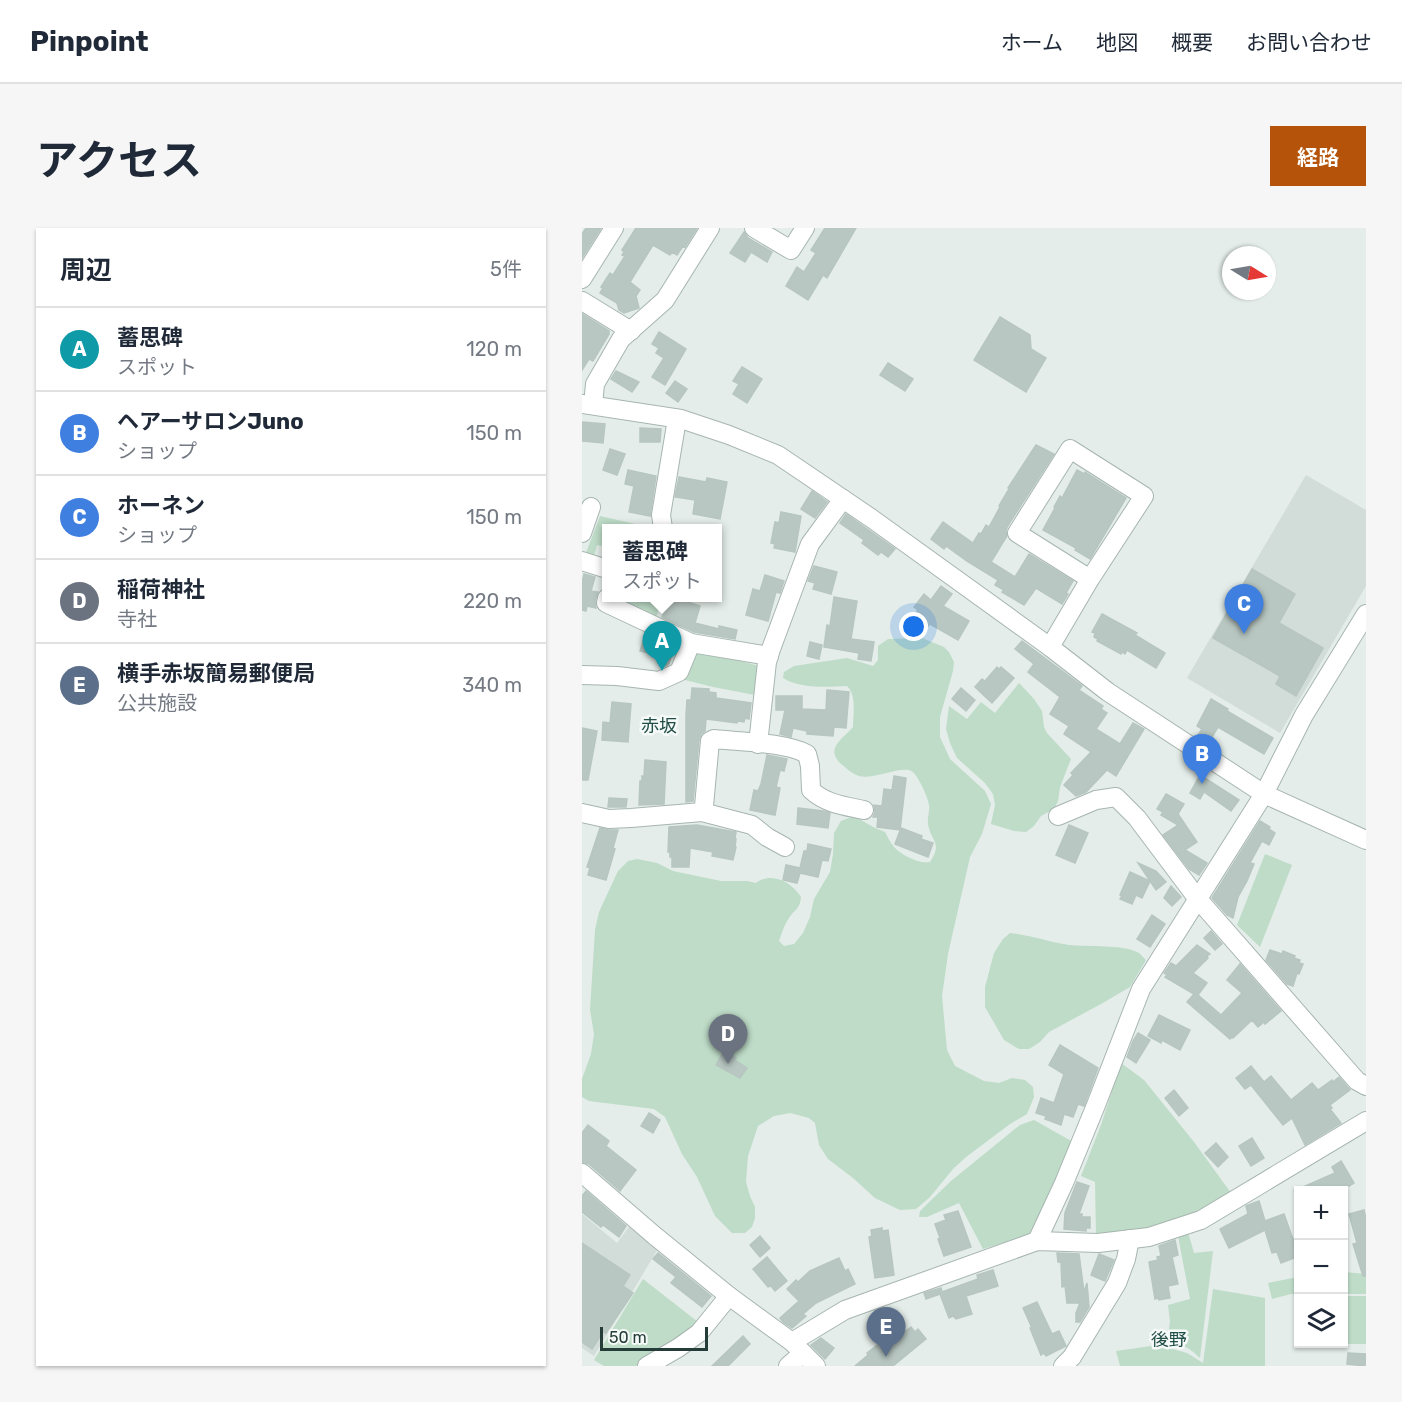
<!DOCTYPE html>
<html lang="ja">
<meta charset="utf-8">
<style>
body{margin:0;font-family:Rubik,"Noto Sans JP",sans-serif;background:#f6f6f7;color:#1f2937}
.controls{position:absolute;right:18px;bottom:18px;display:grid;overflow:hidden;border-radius:0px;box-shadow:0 2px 4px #0004}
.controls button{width:54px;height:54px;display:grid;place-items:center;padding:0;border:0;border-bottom:2px solid #e0e1e3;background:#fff;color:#1f2937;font:30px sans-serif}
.compass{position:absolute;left:640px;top:18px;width:54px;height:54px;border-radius:50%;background:#fff;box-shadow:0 2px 4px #0004;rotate:101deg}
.scale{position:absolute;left:18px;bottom:15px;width:108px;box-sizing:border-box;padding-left:6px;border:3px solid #243d38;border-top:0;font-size:16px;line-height:21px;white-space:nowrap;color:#243d38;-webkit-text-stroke:4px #f5f9f7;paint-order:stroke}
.you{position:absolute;left:332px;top:399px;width:21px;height:21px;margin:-15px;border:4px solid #fff;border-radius:50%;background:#1a73e8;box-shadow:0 0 0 9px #1a73e833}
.badge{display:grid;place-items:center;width:39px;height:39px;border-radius:50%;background:#b45309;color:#fff;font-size:20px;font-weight:700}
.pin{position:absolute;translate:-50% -50px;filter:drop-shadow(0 2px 3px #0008)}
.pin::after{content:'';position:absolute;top:32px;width:21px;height:18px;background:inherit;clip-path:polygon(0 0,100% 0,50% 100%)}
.popup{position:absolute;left:20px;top:296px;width:120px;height:78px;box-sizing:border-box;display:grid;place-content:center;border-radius:0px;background:#fff;filter:drop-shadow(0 2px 4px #0005);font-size:20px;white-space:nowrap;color:#747a83}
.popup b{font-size:22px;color:#1f2937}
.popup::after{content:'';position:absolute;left:50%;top:100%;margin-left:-12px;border:12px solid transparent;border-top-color:#fff}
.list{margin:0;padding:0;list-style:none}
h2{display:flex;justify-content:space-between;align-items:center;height:78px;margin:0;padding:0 24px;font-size:26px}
h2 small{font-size:20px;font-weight:400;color:#747a83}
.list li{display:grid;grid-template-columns:39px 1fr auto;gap:18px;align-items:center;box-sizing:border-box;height:84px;padding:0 24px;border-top:2px solid #e0e1e3}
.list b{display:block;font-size:22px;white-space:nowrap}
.list p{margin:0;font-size:20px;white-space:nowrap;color:#747a83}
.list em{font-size:20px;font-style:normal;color:#747a83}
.icon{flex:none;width:33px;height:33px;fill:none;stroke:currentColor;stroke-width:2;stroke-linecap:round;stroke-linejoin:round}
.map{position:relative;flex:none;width:784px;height:1138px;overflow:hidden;border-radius:0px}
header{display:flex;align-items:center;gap:36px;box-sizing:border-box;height:84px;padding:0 30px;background:#fff;border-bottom:2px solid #e0e1e3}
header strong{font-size:28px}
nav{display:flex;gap:33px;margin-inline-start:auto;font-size:21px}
.intro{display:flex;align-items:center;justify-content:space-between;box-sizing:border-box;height:144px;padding:0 36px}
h1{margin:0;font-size:42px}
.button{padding:15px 27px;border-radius:0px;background:#b45309;color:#fff;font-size:21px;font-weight:700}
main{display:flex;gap:36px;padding:0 36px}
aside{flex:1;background:#fff;border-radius:0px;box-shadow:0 2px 4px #0004}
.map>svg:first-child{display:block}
.built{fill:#d2dcd8}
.green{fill:#bedcc8}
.building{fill:#b9c7c2;stroke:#b7c6c0;stroke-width:1.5}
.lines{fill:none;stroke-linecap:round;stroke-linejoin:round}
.minor-casing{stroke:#a7b5b0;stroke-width:20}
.minor{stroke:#fff;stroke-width:18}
.labels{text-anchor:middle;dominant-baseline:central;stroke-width:5;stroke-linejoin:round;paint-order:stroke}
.neighbourhood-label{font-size:18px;fill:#214e46;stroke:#f5f9f7}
</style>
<header>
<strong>Pinpoint</strong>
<nav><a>ホーム</a><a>地図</a><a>概要</a><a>お問い合わせ</a></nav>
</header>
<div class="intro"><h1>アクセス</h1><a class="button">経路</a></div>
<main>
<aside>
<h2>周辺<small>5件</small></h2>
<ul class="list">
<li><span class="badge" style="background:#0f9aa8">A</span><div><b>蓄思碑</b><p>スポット</p></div><em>120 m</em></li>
<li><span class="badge" style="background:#3f7fe0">B</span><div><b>ヘアーサロンJuno</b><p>ショップ</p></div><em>150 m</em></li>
<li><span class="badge" style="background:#3f7fe0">C</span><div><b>ホーネン</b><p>ショップ</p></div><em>150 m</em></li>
<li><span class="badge" style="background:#6b7280">D</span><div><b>稲荷神社</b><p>寺社</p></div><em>220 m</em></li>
<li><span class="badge" style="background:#5c6f8a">E</span><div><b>横手赤坂簡易郵便局</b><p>公共施設</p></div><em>340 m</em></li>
</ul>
</aside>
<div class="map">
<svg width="784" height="1138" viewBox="0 0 784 1138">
<rect width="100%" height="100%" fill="#e4ede9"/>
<g class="built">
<polygon points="724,247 784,282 784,358 698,505 605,450"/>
<polygon points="0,986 35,1015 49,996 77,1019 12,1128 0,1120"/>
</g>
<g class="green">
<polygon points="18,288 71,300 25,300 24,319 15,317 11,332 2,330"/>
<polygon points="38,370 78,370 74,393 38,374"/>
<path d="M340,410L362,419L367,424L372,434L371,443L358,489V509L368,531L403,563L409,576L400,606L388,629L366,726L360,768L365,822L373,838L402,853L417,855L430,850L443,852L451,859L452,869L445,886L428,896L384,929L371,941L348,969L334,981L318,982L293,970L271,950L246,931L237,917L233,895L227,890L208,885L192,888L176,898L166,928L164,954L168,968L173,979V990L170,999L163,1005H150L133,988L115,949L100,926L83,889L72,881L23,875L7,873L0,869V851L9,826L12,806L8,782L13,702L17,684L36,643L46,633L55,631L75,635L91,643L139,653H165L174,655C189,643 210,654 219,669C218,681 213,681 207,690C202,697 200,705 197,713L202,718L212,716L221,705L228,689L232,671L248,644L251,626L252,605L259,593L272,588L293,600L303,604C310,618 314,623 328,630C335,633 339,635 348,634C361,614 349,614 346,596C345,590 348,583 347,577C346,569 337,550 331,544C321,536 293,552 277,548C270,546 264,540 258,535C243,520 261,511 271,499C271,485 275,468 265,458C246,459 219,461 201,450L202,444L212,438L265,430L291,438L296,432V418L306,411Z"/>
<path d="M118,424H125L177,438L173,467L131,459L103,452C105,440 106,430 118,424Z"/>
<polygon points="437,455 452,471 460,483 462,499 465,505 489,531 478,559 476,573 472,581 459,588 452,598 444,604 432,603 409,596 413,577 411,566 403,555 375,530 368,515 364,501 367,478 385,491 399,474 413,485"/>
<polygon points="683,626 710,637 678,719 655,697"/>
<path d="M428,705C448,707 467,714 487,717C505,719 542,716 557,725C560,727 561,730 564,732L548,759L519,776L467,804L458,814L447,821H437L422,812L403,779V759L412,725L421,711Z"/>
<polygon points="539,835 562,852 612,914 649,965 618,984 552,1006 514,1009 513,954 499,948 519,897"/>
<polygon points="452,892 491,914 449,1005 438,1010 401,1021 377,975 345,989 337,989 338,983 369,953 438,897"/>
<path d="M606,1004L612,1025L631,1023L618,1130C605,1118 603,1117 585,1116L588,1093L586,1077L608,1071L596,1008Z"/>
<polygon points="762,1044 784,1046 784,1066 762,1066"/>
<polygon points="716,1049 716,1066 709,1066 690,1071 686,1055"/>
<polygon points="61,1051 116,1094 54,1138 22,1138 12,1132"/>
<polygon points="631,1061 683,1070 683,1138 538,1138 534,1123 576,1117 605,1125 621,1135"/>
<polygon points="762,1068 784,1068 784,1116 756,1116 762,1116"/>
</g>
<g class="building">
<polygon points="4,0 19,0 0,30 0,6"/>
<polygon points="54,0 115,0 103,19 101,18 95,27 90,24 88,27 71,17 48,54 58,62 54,68 57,80 42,85 37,82 35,75 18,65 21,60 19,59 28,45 31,47 43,28 40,27 42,24 40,22"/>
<polygon points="243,0 274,0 245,50 241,47 226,72 204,58 215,39 222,44 234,25 229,22"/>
<polygon points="162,4 166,10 190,24 185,34 169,24 163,34 148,25"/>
<polygon points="0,86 27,103 27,106 11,133 7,131 0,142"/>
<polygon points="418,89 448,107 449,121 464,130 444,164 392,132"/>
<polygon points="77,104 104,121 83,157 70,149 82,130 74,125 77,120 70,116"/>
<polygon points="306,135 331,151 323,163 298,147"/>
<polygon points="160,139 180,151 165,175 151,166 157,156 151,153"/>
<polygon points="34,143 57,154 50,164 29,151"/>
<polygon points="93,153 105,161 96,174 84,165"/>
<polygon points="0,194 23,196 21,215 0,213"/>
<polygon points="58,200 79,201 78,214 58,214"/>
<polygon points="454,217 472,226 425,299 424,304 425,308 409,334 433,349 447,326 491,353 484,365 486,366 480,376 454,360 442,377 420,364 422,362 413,357 416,352 385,333 364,318 362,321 349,311 361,294 391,315 397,305 399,306 404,297 407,299 418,279 417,278 427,261 426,260"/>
<polygon points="28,221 43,226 35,247 21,242"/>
<polygon points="46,242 74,248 68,288 47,284 52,258 43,256"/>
<polygon points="495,242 502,246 503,244 544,270 508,331 493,322 494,320 461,302 473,280 472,279 478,268 480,270"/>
<polygon points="97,249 124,254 125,250 145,254 138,291 111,286 113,272 93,269"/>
<polygon points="230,263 245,274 233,290 219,281"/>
<polygon points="199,284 219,288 213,324 192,320 193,316 189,315 193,294 197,295"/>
<polygon points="264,286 313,321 306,329 299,324 296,327 280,315 282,312 258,295"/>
<polygon points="232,338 255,344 249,366 231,361 233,355 226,353"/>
<polygon points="670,341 713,366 697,395 741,420 714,468 694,456 698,448 631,410"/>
<polygon points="2,346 13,349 9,363 16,364 13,373 14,380 5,378 4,383 0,382 0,355"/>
<polygon points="183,347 202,353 198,365 194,364 186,393 164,387 171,361 178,363"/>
<polygon points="359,358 370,366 361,378 387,393 376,412 348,396 346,398 332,387 336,382 332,379 342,366 349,372"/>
<polygon points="85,369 90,369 118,378 113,395 137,401 137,398 155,402 153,411 112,404 80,389"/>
<polygon points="252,369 275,373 269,411 292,414 289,433 276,431 277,425 242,419 245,397 248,398"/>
<polygon points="520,386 555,405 553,407 583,425 574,440 545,422 543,426 540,424 539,426 515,413 516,411 512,409 513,405 510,404"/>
<polygon points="63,407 83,415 81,423 90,425 87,436 84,438 76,435 78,428 58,423"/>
<polygon points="440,413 500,458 497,462 521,478 519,481 525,485 514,501 538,516 551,495 562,501 534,548 525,542 504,564 494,568 482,557 491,547 489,545 509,524 482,506 487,498 468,486 478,469 446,444 452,436 433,421"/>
<polygon points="228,414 240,417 237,431 225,428"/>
<polygon points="415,439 417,441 419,439 432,450 410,475 393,459 400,451 403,453"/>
<polygon points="110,460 127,461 127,464 134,465 134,470 169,475 167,491 163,490 162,494 156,493 155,495 124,491 123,503 119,506 117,512 111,573 104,574 104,487 105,472 109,472"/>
<polygon points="379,460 393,472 384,483 370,471"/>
<polygon points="245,462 267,464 264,500 252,499 251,508 225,506 225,503 211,500 209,509 198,506 203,482 194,482 194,468 220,468 220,481 244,482"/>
<polygon points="629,471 646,481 645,483 691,510 682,526 636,499 627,514 616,507 620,501 615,498"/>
<polygon points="30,474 49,476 46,514 20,512 21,494 28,495"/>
<polygon points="0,500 15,503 6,552 0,552"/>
<polygon points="185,527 205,531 202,543 198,542 194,559 198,560 193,587 168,582 172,562 176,563 179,556"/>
<polygon points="63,532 84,534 82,576 57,577 58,553 60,553 60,548 62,548"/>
<polygon points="618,547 657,572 649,583 622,564 618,571 608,565"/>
<polygon points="312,548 324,550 318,602 295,599 296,589 291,589 293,584 292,577 300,578 302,561 310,562"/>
<polygon points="584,566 602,576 596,586 615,614 603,622 625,635 617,647 607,641 581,607 596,597 579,587 581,584 575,581"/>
<polygon points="27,570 45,571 44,579 26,579"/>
<polygon points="216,580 242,583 248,585 246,600 215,596"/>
<polygon points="678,593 688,599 687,601 693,605 687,617 680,613 668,635 672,636 665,653 656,669 651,690 645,687 630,670"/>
<polygon points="115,597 154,604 153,610 154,611 153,618 154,619 151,632 130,628 131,624 108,620 107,639 90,639 90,629 88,629 88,624 86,624 87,599"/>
<polygon points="487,597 506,605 493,635 474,627"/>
<polygon points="18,600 27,602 36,602 31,620 33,621 24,652 6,647 8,640 5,639"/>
<polygon points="319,600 340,608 339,611 351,615 346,629 313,616"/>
<polygon points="226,616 249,621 246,633 240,632 236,649 218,645 215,655 201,652 204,637 218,640 222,623 225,623"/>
<polygon points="556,635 574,643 584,654 574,662"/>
<polygon points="548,644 568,653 560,670 554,667 550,676 538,671 540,668 538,667"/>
<polygon points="589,658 599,669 590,678 582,670"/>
<polygon points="570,687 583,696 568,719 555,711"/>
<polygon points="629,703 640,716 633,722 622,710"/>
<polygon points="615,717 628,726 625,728 626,730 611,745 625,755 616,767 639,787 660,765 645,752 658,736 699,783 683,796 682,794 676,799 670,792 651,810 650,809 648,811 605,774 612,766 583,749 585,747 582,745 589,735 594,738"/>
<polygon points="688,722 700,726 701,723 713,728 712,730 718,732 717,735 721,736 717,746 715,745 711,758 705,756 684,732"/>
<polygon points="577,787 608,802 598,822 580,812 579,815 566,808"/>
<polygon points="556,805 568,812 554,835 545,829 551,813"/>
<polygon points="478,817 516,840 502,878 496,876 491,889 482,886 479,897 463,891 464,888 454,885 459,870 472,875 482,846 467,837"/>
<polygon points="142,823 154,830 153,832 165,840 158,850 134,837"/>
<polygon points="669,838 682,854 689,848 709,872 730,855 736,862 750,852 751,854 757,849 768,862 748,877 750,880 748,881 759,895 723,917 710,890 701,897 669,857 663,861 654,850"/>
<polygon points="592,862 606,880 597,888 583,870"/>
<polygon points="67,885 78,892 71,905 59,898"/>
<polygon points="6,897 27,913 24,918 54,942 38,963 7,936 0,934 0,905"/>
<polygon points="670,910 682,930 669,938 657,918"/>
<polygon points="634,915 646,929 636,939 623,925"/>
<polygon points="759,933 772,955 759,963 712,963 753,945 750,939"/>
<polygon points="495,954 507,958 497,986 500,986 500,989 508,989 508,1000 504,1000 504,1003 482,1001 483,985"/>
<polygon points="4,963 44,998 37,1009 21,997 19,999 0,984 0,968"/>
<polygon points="677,973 683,993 702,986 717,1028 699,1035 695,1024 690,1025 683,1002 647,1020 638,1001 666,986 664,978"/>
<polygon points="782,982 784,991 784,1048 781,1048 771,1016 775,1015 767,986"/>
<polygon points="376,983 389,1019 362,1028 356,1011 358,1010 353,996 364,992 362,987"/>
<polygon points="300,1000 300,1003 306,1002 312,1047 293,1050 287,1009 290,1008 289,1002"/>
<polygon points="178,1008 188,1020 178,1029 168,1017"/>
<polygon points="593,1012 596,1027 590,1029 596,1056 586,1058 588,1070 577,1072 576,1070 573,1071 567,1034 576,1032 575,1029 579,1028 577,1018"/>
<polygon points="0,1015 48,1047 41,1058 51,1065 24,1105 21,1104 10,1121 0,1114"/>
<polygon points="76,1025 129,1068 120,1079 89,1055 94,1049 71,1031"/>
<polygon points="475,1025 497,1026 502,1064 505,1055 507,1079 498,1094 494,1094 494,1085 498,1075 485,1075 483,1058 480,1059 479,1034 476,1034"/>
<polygon points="517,1026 532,1032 523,1053 509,1047"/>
<polygon points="185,1029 205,1053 193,1063 189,1058 186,1059 171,1041"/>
<polygon points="257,1030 263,1043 266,1041 273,1056 234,1075 221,1086 224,1088 210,1100 201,1094 198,1090 217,1073 205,1061 214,1052 216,1054 228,1043"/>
<polygon points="411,1042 416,1058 384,1068 390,1086 374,1091 371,1088 367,1090 358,1066 344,1071 342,1065 359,1060 360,1064 396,1051 395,1047"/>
<polygon points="455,1074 470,1106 477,1103 484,1118 464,1128 462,1125 459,1127 448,1100 450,1100 441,1080"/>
<polygon points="329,1099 333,1104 336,1101 344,1111 311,1138 273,1138 286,1127 285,1125 306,1109 310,1114"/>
<polygon points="161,1108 168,1116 146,1138 130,1138"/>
<polygon points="239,1110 252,1120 243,1131 229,1117"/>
<polygon points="766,1125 784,1126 783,1138 765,1136"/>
</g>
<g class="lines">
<g class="minor-casing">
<g id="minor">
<polyline points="172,0 209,22 223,0"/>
<polyline points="0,51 32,0"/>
<polyline points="0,73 49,103"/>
<polyline points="0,176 99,191 147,207 196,227 289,290 468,419 526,464 682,566 784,612"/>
<polyline points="11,177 13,156 39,111 83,72 128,0"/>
<polyline points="81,300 79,287 95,191"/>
<polyline points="0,305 9,279"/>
<polyline points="0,333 25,341"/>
<polyline points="25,370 24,375 109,415 187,428"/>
<polyline points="468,419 508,351 562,268 488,221 435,305 508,351"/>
<polyline points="0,447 35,448 77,453 97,444 109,415"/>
<polyline points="176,516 185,434 189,421 228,316 261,271"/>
<path d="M120,584L122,578L128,513L132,511C158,514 202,514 225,526L228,538L229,562C244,576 263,578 282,582"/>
<polyline points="0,585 27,591 49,590 120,584 170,597 185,609 203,619"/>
<polyline points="476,588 514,572 534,569 555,590 615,670 775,853 784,858"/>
<polyline points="0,945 73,1008 147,1068 210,1114 234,1138"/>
<polyline points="455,1013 482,955 514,877 559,761 682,566 722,487 784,386"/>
<polyline points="210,1114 263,1082 455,1013 516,1015 567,1009 619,992 784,893"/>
<polyline points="65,1138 96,1120 117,1105 147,1068"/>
<polyline points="206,1138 221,1125"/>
<polyline points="481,1138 490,1129 535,1055 544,1031 548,1011"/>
</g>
</g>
<use href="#minor" class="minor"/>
</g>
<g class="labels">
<g class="neighbourhood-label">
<text x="77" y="498">赤坂</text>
<text x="587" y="1112">後野</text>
</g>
</g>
</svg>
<div class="controls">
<button>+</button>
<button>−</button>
<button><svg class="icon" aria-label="layers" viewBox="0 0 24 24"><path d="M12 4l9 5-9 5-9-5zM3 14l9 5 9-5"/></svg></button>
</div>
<svg class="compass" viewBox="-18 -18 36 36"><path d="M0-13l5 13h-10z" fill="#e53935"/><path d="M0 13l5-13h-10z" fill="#747a83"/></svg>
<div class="scale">50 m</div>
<div class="you"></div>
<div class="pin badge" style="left:80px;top:443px;background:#0f9aa8">A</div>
<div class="popup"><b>蓄思碑</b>スポット</div>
<div class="pin badge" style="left:620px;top:556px;background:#3f7fe0">B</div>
<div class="pin badge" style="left:662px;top:406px;background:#3f7fe0">C</div>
<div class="pin badge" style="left:146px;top:836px;background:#6b7280">D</div>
<div class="pin badge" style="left:304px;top:1129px;background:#5c6f8a">E</div>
</div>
</main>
